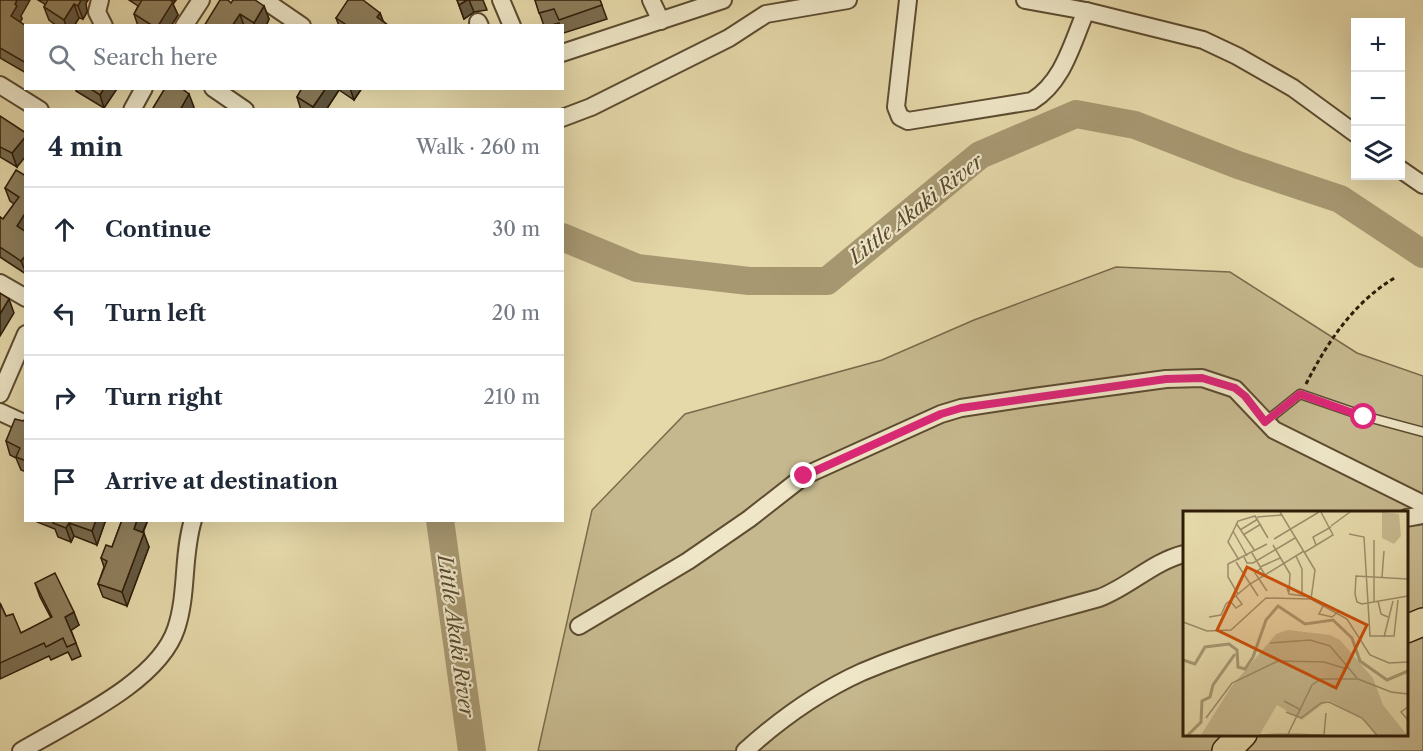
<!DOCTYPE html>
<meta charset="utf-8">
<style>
body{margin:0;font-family:"Libre Caslon Text",serif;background:#f6f6f7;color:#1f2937}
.controls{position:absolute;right:18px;top:18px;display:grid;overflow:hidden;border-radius:0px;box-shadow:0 6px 24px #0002}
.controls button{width:54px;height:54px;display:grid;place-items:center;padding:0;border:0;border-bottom:2px solid #e0e1e3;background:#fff;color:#1f2937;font:30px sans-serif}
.stop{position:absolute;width:18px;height:18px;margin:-14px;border:4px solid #db2777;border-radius:50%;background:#fff}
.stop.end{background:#db2777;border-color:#fff;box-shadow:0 2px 6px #0008}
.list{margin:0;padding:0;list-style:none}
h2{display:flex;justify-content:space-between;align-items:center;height:78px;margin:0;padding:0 24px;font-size:26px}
h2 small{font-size:20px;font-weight:400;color:#747a83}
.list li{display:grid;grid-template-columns:39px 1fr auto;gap:18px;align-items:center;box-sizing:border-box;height:84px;padding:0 24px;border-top:2px solid #e0e1e3}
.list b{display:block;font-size:22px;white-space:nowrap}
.list em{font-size:20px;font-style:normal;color:#747a83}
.icon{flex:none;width:33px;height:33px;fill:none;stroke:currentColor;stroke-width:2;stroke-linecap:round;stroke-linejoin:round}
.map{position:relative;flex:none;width:1423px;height:751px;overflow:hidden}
.search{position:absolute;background:#fff;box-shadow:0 6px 24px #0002;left:24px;top:24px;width:540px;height:66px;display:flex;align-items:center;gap:15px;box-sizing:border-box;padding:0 21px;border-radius:0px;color:#747a83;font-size:22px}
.panel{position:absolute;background:#fff;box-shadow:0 6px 24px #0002;left:24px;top:108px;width:540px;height:414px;border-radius:0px}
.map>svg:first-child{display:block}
.green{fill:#c6b88e;stroke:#7b6a4b;stroke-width:1.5;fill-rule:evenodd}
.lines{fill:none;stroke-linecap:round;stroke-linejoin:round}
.river{stroke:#a79872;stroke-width:28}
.lane-casing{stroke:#5d4c30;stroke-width:11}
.street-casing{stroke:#5d4c30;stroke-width:20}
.primary-casing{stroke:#301d08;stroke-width:30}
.path{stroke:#301d08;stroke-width:3;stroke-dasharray:4.5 3;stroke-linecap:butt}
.lane{stroke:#eee6c7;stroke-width:8}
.street{stroke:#eee6c7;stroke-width:16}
.primary{stroke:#e5d8a9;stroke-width:27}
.wall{fill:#7a6c4f;stroke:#301d08;stroke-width:1.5}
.shaded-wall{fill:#635840;stroke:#301d08;stroke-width:1.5}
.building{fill:#8e7e5c;stroke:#301d08;stroke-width:1.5}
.route{stroke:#db2777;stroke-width:8}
.labels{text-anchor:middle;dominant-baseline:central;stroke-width:4.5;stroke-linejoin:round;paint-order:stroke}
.water-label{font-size:20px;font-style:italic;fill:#5a482d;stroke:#eee6c7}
.inset-river{fill:none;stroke:#a79872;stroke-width:3}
.inset-road{fill:none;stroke:#9d8d69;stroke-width:1.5}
.view{fill:#cc500b;fill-opacity:0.15;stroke:#cc500b;stroke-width:3}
.inset-edge{fill:none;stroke:#301d08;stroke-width:3}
</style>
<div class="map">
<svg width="1423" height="751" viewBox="0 0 1423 751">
<rect width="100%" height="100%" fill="#e5d8a9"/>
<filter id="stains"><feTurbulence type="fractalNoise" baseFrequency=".00333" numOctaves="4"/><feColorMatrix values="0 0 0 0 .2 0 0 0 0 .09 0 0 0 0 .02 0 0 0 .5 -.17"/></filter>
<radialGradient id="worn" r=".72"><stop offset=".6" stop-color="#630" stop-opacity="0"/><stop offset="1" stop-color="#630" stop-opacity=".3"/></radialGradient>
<path class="green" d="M1116,267L1230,272L1357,353L1423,376V751H538L592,510L685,414L882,360L974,320ZM1184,512H1406V734H1184Z"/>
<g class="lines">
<g class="river">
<polyline points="562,237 637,268 749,281 827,281 980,155 1076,114 1135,125 1238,165 1340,199 1423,254"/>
<polyline points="440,520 472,751"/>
</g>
<g class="lane-casing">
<polyline id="lane" points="1265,422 1300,394 1364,416 1423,432"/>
</g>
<g class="street-casing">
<g id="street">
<polyline points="100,0 97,12 104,26"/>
<polyline points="264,0 302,26"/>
<polyline points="501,0 512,26"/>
<polyline points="651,0 661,21"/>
<path d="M908,0L896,107L900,117L908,121L1032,101C1064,81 1072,43 1086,11"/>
<polyline points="1025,0 1086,11 1203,40 1237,56 1293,88 1356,134"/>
<polyline points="478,22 480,26"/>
<polyline points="184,26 201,0"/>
<polyline points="562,53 723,0"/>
<polyline points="0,85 40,110"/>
<polyline points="213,88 245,110"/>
<polyline points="132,110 144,88"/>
<polyline points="562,118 591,107 729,38 766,14 848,0"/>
<polyline points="1400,169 1423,185"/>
<polyline points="0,283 26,298"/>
<polyline points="0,394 26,334"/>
<polyline points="0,412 26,424"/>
<polyline points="1406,518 1423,515"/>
<polyline points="579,626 688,561 749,519 804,476 941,414 961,408 1034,397 1166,379 1202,378 1235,389 1274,430 1423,504"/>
<path d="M21,751C69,722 158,683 176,629C188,593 182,556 193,520"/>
<path d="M745,751C779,720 820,691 862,672C938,640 1020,620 1099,598C1129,587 1152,562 1184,554"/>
</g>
</g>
<g class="primary-casing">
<g id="primary">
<polyline points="1406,629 1423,622"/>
<polyline points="1226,751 1243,734"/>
</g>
</g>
<path class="path" d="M1306,384C1328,341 1354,302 1396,277"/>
<use href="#lane" class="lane"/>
<use href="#street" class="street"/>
<use href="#primary" class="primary"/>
</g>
<g class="wall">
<polygon points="0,0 21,16 22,19 20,22 26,26 26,73 0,58"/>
<polygon points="38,0 88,0 86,3 87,12 83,19 79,18 74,26 57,26 49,20 44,7 45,4"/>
<polygon points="129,0 176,0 173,4 178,15 171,26 138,26 134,14 138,6"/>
<polygon points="457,0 483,0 487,10 474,12 464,19"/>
<polygon points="535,0 600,0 607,19 564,33 562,31 562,26 560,26 559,23 548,26 544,26"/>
<polygon points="231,3 264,6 269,19 266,26 204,26"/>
<polygon points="380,13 383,21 389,26 339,26 336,18"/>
<polygon points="76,88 117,88 104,108 76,91"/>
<polygon points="302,88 362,88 354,100 339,90 326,110 301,110 297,97"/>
<polygon points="0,116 17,167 0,157"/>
<polygon points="26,176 26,274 0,257 0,217 3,219 14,204 10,201 5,188"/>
<polygon points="26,419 26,472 21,470 16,458 10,455 6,441 23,421"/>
<polygon points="36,520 105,520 105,522 97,545 74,536 71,542 58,537 55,529 37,522"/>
<polygon points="122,520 148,520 143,533 149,547 127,606 103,597 98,584 104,567 101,558 112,547"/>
<polygon points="35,583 79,625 71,630 81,656 72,660 68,652 51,660 49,656 0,679 0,603 6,616 21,633 51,618 40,597"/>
</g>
<g class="shaded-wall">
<polygon points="17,0 30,0 21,16 22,19 15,30 11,16"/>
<polygon points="81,0 88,0 86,3 87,12 83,19 78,6"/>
<polygon points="166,0 176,0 173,4 178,15 171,26 158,26"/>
<polygon points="467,0 469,0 474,12 464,19 459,5"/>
<polygon points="74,4 79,18 74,26 66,26 64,20"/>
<polygon points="264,6 269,19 266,26 255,26 254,23"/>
<polygon points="380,13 385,26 377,17"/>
<polygon points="240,14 244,26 232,26"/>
<polygon points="104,88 117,89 104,108 100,95"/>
<polygon points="326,88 339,88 339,90 326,110 313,110 313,107"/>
<polygon points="350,88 362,88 354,100"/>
<polygon points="189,94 194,107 193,110 180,110"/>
<polygon points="26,136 26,156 17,167 12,153"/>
<polygon points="26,212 26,233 17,226"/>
<polygon points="26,255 26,273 21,261"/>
<polygon points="9,299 14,313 0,336 0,314"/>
<polygon points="96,520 105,520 105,522 97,545 92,531"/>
<polygon points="137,520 148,520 138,542 134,529"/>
<polygon points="69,523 74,536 71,542 66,528"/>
<polygon points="144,533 149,547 127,606 122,592"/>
<polygon points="74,612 79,625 70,631 65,617"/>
</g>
<g class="building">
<polygon points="0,0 17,0 15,4 17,6 11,16 26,26 26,63 0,48"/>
<polygon points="48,0 81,0 78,6 74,4 64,20 44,7"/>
<polygon points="142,0 170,0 173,2 158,26 153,26 134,14"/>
<polygon points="220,0 228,0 231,3 233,0 255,0 264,6 254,23 240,14 232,26 204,26"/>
<polygon points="348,0 363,0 380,13 377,17 389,26 344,26 345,24 336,18"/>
<polygon points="457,0 467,0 459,5"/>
<polygon points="535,0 600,0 602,5 559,20 554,9 539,13"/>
<polygon points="89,88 104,88 100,95"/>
<polygon points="165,88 181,88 189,94 180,110 155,110 153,108"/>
<polygon points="302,88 326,88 313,107 297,97"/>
<polygon points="0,116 26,133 26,136 12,153 0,147"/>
<polygon points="16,170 26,176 26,212 17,226 26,232 26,255 21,261 0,247 0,217 3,219 19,197 5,188"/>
<polygon points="0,293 9,299 0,314"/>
<polygon points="15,419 23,421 26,419 26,461 16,457 20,448 6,441"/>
<polygon points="54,520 96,520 92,531 69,523 66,528 53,523"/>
<polygon points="122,520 137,520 134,529 144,533 122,592 98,584 107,561 101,558 106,545 112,547"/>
<polygon points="55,573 74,612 65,617 76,643 67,647 63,638 46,647 44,643 0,663 0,603 6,616 13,614 21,633 52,617 35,583"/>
</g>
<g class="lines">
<polyline class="route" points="804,476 941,414 961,408 1166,379 1202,378 1235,388 1245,396 1265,422 1300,394 1364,417"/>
</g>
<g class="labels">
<g class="water-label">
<text transform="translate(916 209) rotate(-38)">Little Akaki River</text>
<text transform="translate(456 636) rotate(82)">Little Akaki River</text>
</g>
</g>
<g transform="translate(1183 511)">
<rect width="225" height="225" fill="#e5d8a9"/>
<path d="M199,1L216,3L218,25L211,33L199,27ZM105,119L147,124L157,129L190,167L200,194L224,224H192L180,208L145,189L119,209L94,194L77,223L18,224L48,176L93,123Z" fill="#c6b88e"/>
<path class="inset-river" d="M0,149L12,153L22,136L46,133L54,139L55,156L62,158L70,146L83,109L95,95L122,113L150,109L169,127L177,150L204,169L225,160M5,224L18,211L19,190L27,186L30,174L52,143"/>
<path class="inset-road" d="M97,1L132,59L128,88M74,6L99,4M53,12L72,40M148,15L167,1M57,19L75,8M50,20L64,45M166,23L181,26L187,125H211L215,89M60,24L78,13M91,28L136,1M90,34L107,63L106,81M133,34L130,26L148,16M122,41L150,24L138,1M69,42L82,64M225,44V82M113,45L119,58V85M61,46L64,52H70L112,27M56,49L45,31L55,10L72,5L85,27M53,51L75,85M77,56L97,47M78,57L72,62L84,80M199,66L201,40M224,68L173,65L172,83L174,91L179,93L225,85M104,77L106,83L129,86M55,83L45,66V53L84,33M47,90L53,97L59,93L53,85M195,90L198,103L205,106M191,91V29M141,93L136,103L149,106L155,101M26,106L38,104L43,93L67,73L121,40M0,111L24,120L48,119L83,87L128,88L164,108L187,144L206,152L225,151M201,126L210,90M87,132L127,129L147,135L174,167M101,190L118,199M225,196L218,201L225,209M103,201L118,207L138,192L146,191L179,207L194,224M23,207L49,172L95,150L141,151L164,158M105,223L139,224M76,224L105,223L129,174L138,168H175L208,181L225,183M141,224L143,202"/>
<path class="view" d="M64,56L184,114L153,177L34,119Z"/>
<rect width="225" height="225" class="inset-edge"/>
</g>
<rect width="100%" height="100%" filter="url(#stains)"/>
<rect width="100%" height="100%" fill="url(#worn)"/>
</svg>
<div class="controls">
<button>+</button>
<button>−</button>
<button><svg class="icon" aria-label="layers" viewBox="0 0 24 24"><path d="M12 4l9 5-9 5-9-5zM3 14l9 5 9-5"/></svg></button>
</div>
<div class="stop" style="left:1364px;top:417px"></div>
<div class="stop end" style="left:804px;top:476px"></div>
<div class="search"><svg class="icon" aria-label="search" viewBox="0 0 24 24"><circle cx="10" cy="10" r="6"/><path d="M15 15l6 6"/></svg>Search here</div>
<section class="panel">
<h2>4 min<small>Walk · 260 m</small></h2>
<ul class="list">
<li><svg class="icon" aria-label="ahead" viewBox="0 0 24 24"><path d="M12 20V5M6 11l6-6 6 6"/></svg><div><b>Continue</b></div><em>30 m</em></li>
<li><svg class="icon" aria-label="left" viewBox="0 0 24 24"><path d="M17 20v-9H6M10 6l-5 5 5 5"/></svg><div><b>Turn left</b></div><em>20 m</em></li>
<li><svg class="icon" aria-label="right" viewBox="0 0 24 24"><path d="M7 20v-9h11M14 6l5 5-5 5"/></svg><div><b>Turn right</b></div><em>210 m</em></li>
<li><svg class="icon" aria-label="arrive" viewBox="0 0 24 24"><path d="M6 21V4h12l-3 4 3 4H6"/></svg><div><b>Arrive at destination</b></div></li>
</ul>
</section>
</div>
